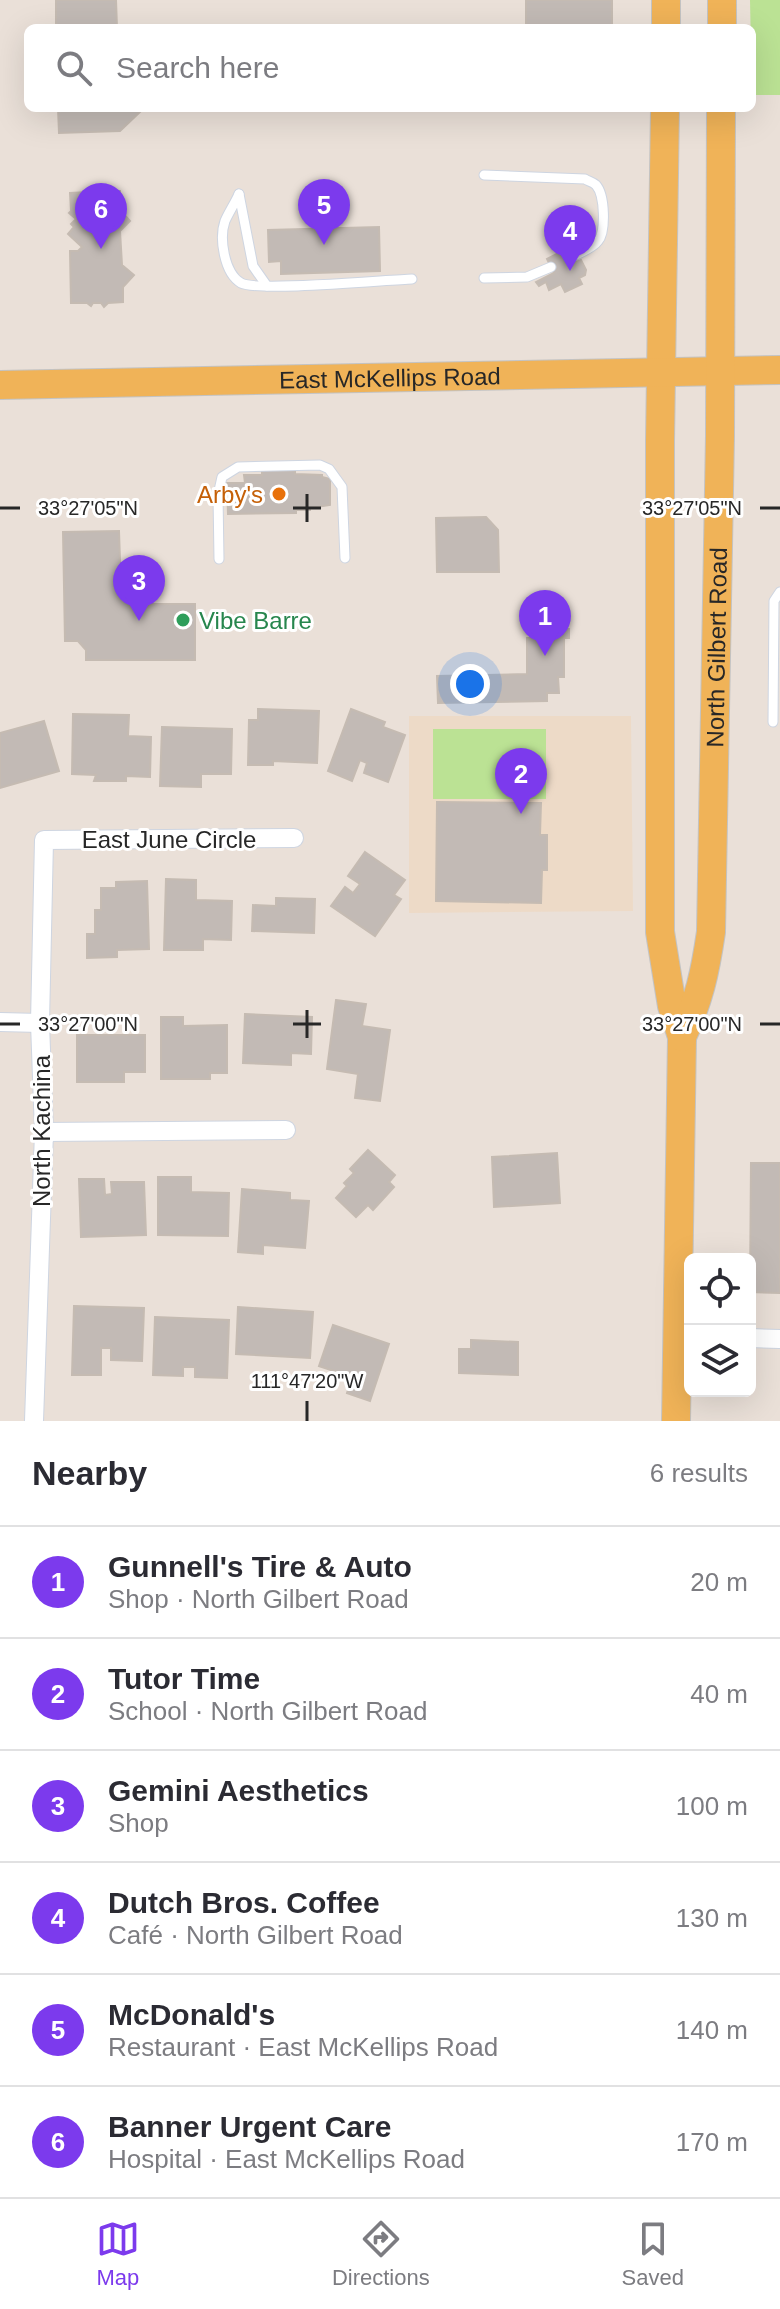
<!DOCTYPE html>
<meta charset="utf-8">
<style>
body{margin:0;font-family:Arial,sans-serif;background:#f7f7f7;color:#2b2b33}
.controls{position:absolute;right:24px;bottom:24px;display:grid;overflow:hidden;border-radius:12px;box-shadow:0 8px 32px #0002}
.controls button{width:72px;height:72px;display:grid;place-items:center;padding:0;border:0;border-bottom:2px solid #e1e1e2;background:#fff;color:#2b2b33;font:40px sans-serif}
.you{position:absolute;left:470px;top:684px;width:28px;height:28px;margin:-20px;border:6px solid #fff;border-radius:50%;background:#1a73e8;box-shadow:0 0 0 12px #1a73e833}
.badge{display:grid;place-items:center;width:52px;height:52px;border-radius:50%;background:#7c3aed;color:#fff;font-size:26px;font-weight:700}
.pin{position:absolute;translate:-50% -66px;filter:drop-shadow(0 2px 4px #0008)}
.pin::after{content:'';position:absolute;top:42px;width:28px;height:24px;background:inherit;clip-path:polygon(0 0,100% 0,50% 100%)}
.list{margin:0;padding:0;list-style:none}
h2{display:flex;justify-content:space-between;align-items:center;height:104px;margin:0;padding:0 32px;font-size:34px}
h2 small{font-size:26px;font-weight:400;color:#7c7c81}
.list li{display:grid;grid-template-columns:52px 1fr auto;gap:24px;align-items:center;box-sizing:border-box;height:112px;padding:0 32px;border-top:2px solid #e1e1e2}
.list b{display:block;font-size:30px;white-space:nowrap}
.list p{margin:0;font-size:26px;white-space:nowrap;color:#7c7c81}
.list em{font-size:26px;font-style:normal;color:#7c7c81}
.icon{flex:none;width:44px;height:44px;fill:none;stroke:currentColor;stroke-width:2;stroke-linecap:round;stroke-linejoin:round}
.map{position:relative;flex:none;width:780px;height:1421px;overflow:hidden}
.search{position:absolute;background:#fff;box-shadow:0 8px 32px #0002;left:24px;right:24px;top:24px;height:88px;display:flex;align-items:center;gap:20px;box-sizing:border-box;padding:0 28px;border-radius:12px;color:#7c7c81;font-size:30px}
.sheet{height:776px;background:#fff}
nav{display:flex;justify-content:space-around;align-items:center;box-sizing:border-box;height:112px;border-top:2px solid #e1e1e2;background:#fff;font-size:22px;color:#7c7c81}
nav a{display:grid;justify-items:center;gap:4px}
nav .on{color:#7c3aed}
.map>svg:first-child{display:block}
.education{fill:#eddac7}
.green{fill:#bbe294}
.building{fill:#c2bab5;stroke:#c5bbb2;stroke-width:2}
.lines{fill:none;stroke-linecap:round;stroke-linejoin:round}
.service-casing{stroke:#ced5e1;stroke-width:11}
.minor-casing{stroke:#ced5e1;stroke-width:20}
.primary-casing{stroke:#c3c3c3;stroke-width:30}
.service{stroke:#fff;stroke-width:9}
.minor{stroke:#fff;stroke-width:18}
.primary{stroke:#f0b358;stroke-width:28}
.ticks{fill:none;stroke:#272727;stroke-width:3}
.food-dot{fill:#e8710a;stroke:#fff;stroke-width:3}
.leisure-dot{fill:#2e9e5b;stroke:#fff;stroke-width:3}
.labels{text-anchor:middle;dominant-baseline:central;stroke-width:6;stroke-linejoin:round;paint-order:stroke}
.street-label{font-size:24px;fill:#272727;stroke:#fff}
.food-label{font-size:24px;fill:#c56008;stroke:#fff;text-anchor:end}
.leisure-label{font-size:24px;fill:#27864d;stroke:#fff;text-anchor:start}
.ticks-label{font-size:20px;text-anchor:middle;fill:#272727;stroke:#fff;stroke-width:6;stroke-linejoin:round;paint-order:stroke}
</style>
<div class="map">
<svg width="780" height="1421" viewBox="0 0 780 1421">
<rect width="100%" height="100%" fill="#eae0d8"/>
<polygon class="education" points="409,716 631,716 633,911 409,913"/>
<g class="green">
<polygon points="750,0 780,0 780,95 752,95"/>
<rect x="433" y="729" width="113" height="70"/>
</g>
<g class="building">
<polygon points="56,0 116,0 117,28 56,28"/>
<rect x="526" y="0" width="86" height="28"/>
<polygon points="58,108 143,108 143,109 120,131 59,133"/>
<polygon points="92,188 95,191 97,189 100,191 120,191 120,210 130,221 120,231 122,265 134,275 123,287 123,302 108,303 104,307 101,303 93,303 91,306 87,303 71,303 70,251 78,251 82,247 68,234 74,227 71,224 76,219 69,213 71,211 70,193 89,192"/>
<polygon points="379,227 380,271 281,274 281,261 269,262 268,230"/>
<polygon points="568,248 573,263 581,260 586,270 585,275 579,278 582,284 565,292 561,284 549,290 546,282 539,286 536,282 554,273 547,259"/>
<polygon points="295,470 295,474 322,475 322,477 330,479 330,505 310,508 310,510 296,510 296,513 228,514 227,483 245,483 244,475 262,475 262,471"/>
<polygon points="486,517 498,530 499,572 437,572 436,518"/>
<polygon points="119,531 121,591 135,604 195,604 195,660 86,660 86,650 78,641 65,641 63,532"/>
<polygon points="569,629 569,638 564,638 564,677 558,677 559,693 547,693 547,701 438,703 437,676 527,674 527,638 530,638 530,630"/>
<polygon points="258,709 319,711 317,763 273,761 273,765 248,765 249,720 258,720"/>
<polygon points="351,709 385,722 383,727 405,735 388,782 364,773 367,763 360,760 352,781 328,771"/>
<polygon points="73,714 129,715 128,736 151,737 150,777 126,776 126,781 94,781 96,775 72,774"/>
<polygon points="44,721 59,771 0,788 0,733"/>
<polygon points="162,727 232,729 231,774 201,774 201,787 160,786"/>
<polygon points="437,802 541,803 540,835 547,835 547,870 542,870 541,903 436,901"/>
<polygon points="365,852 405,880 394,895 401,899 375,936 331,906 345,887 353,893 360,884 348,876"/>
<polygon points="166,879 196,880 196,900 232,901 231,940 203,939 203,950 164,950"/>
<polygon points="147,881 149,949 117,950 117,957 87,958 87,934 95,934 95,910 101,910 101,888 116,888 116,882"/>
<polygon points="276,898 315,899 314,933 252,931 253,905 276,906"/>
<polygon points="336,1000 366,1004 362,1026 390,1030 380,1101 355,1098 358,1074 327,1069"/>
<polygon points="245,1014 312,1017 311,1054 291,1053 291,1065 243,1063"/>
<polygon points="161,1017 183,1017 183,1026 227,1025 227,1073 210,1073 210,1079 161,1079"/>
<polygon points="77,1035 145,1035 145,1072 124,1072 124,1082 77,1082"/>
<polygon points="368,1150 395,1175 389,1182 394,1187 373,1210 368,1205 356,1217 336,1198 347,1186 344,1183 354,1173 350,1169"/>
<polygon points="557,1153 560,1203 494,1207 492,1157"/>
<polygon points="751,1163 780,1163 780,1293 750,1292"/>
<polygon points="158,1177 191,1177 191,1192 229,1193 228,1236 158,1235"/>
<polygon points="79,1179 104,1179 105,1195 112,1194 111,1182 144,1182 146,1235 81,1237"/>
<polygon points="242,1189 290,1193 290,1200 309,1201 305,1248 263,1245 263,1254 238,1252"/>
<polygon points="74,1306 144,1308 142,1361 111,1360 111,1348 101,1348 101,1375 72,1375"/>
<polygon points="238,1307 313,1312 310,1358 236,1354"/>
<polygon points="155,1317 229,1320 227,1378 195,1377 195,1367 183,1367 183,1376 153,1375"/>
<polygon points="333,1325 389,1344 370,1401 347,1393 352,1377 319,1366"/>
<polygon points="471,1340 518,1342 518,1375 459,1373 459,1349 471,1349"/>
</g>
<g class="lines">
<g class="service-casing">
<g id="service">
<path d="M484,175L585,179C588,181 593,182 596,185C605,195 606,232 598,241C592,249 579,253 570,258"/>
<path d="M239,194C235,203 229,212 225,221C219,238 224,273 241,283C257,292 385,280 412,279"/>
<polyline points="239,194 253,266 267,286"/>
<polyline points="484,278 527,277 551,267"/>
<polyline points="219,559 218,495 222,477 238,467 320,465 329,469 342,487 345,558"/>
<polyline points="773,722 774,601 780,592"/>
</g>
</g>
<g class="minor-casing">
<g id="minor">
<polyline points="0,1022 40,1023"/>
<polyline points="44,1132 286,1130"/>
<polyline points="750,1338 780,1339"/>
<polyline points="34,1421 44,1132 40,1023 44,840 294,838"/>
</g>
</g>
<g class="primary-casing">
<g id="primary">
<polyline points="666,28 666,0"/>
<polyline points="722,28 722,0"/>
<polyline points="665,108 660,441 660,932 672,1006 682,1037 676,1421"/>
<path id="s1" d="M0,385L780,370"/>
<path id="s2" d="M682,1037C699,1000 705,973 711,932L720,436L721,108"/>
</g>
</g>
<use href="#service" class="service"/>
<use href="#minor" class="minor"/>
<use href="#primary" class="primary"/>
</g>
<path class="ticks" d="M307,494V522M0,508H20M293,508H321M760,508H780M307,1010V1038M0,1024H20M293,1024H321M760,1024H780M307,1401V1421"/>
<circle class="food-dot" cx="279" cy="494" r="8"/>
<circle class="leisure-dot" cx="183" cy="620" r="8"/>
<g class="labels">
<g class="street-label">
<text stroke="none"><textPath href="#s1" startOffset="390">East McKellips Road</textPath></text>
<text stroke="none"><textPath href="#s2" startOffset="394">North Gilbert Road</textPath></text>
<text x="169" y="839">East June Circle</text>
<text transform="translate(41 1131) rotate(-90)">North Kachina</text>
</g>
<g class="food-label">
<text x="263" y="494">Arby's</text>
</g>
<g class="leisure-label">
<text x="199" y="620">Vibe Barre</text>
</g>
</g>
<g class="ticks-label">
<text x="88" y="515">33°27'05"N</text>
<text x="692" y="515">33°27'05"N</text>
<text x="88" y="1031">33°27'00"N</text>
<text x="692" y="1031">33°27'00"N</text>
<text x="307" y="1388">111°47'20"W</text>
</g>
</svg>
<div class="controls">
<button><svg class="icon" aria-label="locate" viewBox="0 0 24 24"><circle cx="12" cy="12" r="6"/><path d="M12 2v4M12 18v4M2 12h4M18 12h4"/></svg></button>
<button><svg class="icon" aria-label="layers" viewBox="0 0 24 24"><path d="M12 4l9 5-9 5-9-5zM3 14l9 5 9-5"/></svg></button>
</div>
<div class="you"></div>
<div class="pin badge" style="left:545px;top:656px">1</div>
<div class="pin badge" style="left:521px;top:814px">2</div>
<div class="pin badge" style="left:139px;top:621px">3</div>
<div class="pin badge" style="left:570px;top:271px">4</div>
<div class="pin badge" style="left:324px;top:245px">5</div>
<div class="pin badge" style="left:101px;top:249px">6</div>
<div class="search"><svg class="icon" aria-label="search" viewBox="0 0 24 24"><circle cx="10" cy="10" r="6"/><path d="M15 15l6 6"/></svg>Search here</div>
</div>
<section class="sheet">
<h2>Nearby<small>6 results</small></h2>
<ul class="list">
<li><span class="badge">1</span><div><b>Gunnell's Tire &amp; Auto</b><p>Shop · North Gilbert Road</p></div><em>20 m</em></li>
<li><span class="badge">2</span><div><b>Tutor Time</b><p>School · North Gilbert Road</p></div><em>40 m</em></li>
<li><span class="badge">3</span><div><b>Gemini Aesthetics</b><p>Shop</p></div><em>100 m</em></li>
<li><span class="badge">4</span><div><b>Dutch Bros. Coffee</b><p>Café · North Gilbert Road</p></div><em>130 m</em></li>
<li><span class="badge">5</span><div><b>McDonald's</b><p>Restaurant · East McKellips Road</p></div><em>140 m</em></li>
<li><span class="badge">6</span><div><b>Banner Urgent Care</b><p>Hospital · East McKellips Road</p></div><em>170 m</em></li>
</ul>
</section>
<nav>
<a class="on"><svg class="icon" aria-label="map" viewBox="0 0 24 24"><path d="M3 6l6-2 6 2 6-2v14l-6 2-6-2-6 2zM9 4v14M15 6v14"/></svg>Map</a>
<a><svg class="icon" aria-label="directions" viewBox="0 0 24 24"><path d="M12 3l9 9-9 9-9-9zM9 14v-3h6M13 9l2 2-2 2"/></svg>Directions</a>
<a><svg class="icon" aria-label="saved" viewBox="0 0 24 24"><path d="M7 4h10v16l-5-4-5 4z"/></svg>Saved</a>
</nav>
